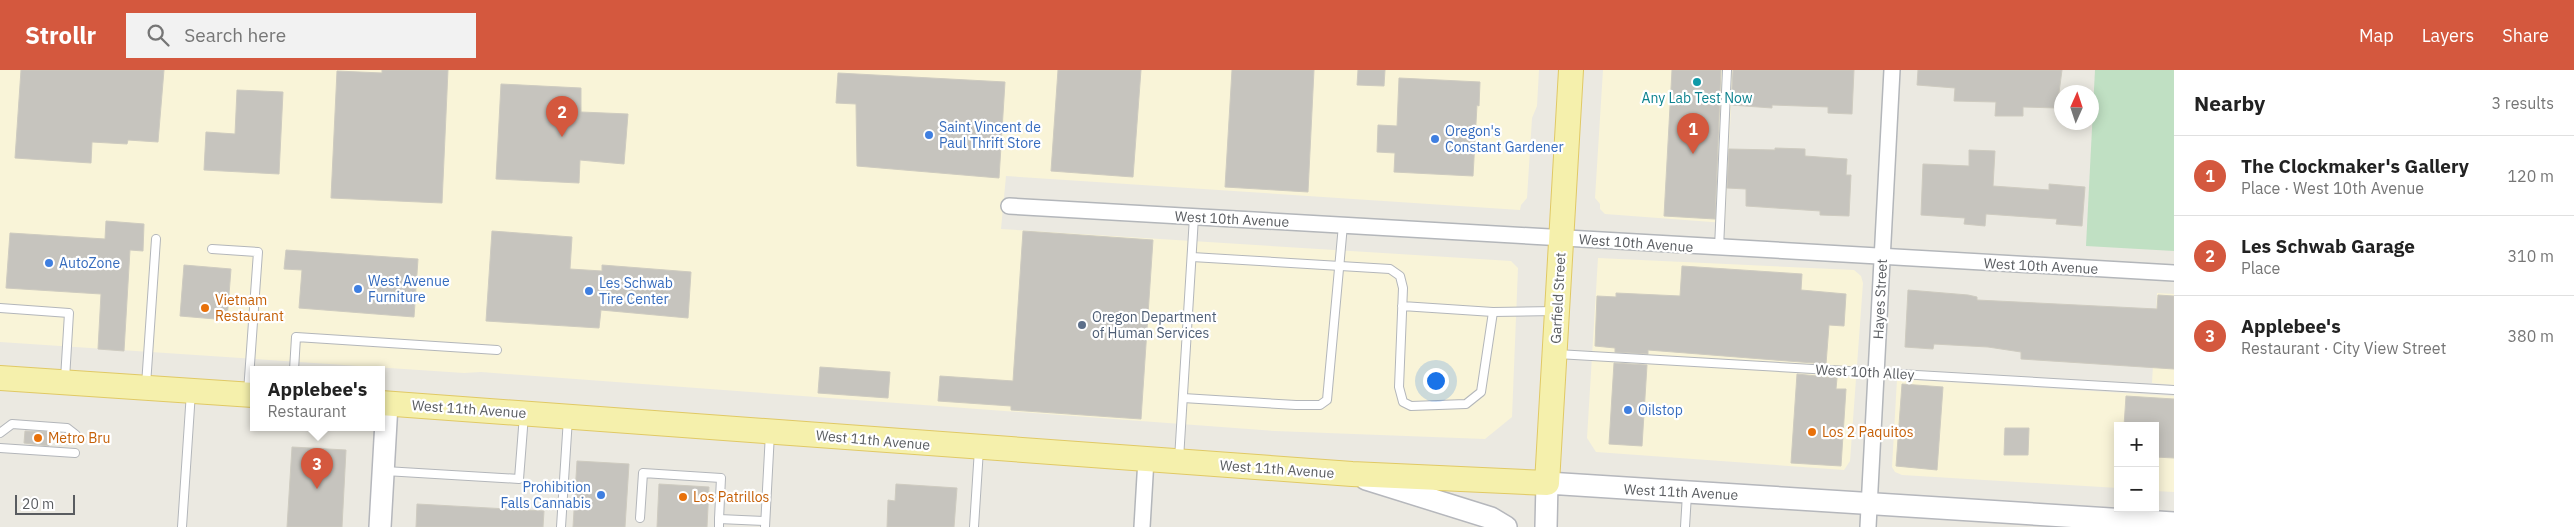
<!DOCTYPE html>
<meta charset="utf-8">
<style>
body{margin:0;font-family:"IBM Plex Sans",sans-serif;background:#f2f2f2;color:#222}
.controls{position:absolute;right:15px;bottom:15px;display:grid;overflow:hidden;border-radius:0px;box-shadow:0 2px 12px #0003}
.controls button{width:45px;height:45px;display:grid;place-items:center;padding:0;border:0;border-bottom:1px solid #e0e0e0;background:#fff;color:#222;font:25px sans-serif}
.compass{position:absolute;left:2054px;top:15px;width:45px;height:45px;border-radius:50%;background:#fff;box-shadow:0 2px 12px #0003;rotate:3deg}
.scale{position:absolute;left:15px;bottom:12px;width:60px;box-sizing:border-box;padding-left:5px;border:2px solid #595c60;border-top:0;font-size:14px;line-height:18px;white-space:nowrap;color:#595c60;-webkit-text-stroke:4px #fff;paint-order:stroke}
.you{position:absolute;left:1435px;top:310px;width:18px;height:18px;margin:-12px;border:4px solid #fff;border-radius:50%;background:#1a73e8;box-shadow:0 0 0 8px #1a73e833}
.badge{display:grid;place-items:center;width:32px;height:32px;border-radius:50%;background:#d4583e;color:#fff;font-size:16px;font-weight:700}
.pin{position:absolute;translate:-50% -41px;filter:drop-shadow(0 1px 2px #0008)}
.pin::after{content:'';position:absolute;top:26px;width:18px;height:15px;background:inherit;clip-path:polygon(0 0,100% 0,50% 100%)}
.popup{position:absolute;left:250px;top:296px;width:135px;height:65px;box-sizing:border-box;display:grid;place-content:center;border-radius:0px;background:#fff;filter:drop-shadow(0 1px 4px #0005);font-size:16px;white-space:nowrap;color:#767676}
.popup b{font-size:19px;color:#222}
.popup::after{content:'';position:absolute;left:50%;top:100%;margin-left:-10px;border:10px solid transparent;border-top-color:#fff}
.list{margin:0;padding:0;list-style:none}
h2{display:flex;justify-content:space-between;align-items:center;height:65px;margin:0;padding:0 20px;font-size:21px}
h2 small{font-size:16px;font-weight:400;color:#767676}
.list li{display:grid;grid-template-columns:32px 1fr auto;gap:15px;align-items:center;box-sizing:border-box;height:80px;padding:0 20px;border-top:1px solid #e0e0e0}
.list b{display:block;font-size:19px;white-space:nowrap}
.list p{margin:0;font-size:16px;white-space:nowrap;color:#767676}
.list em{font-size:16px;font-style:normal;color:#767676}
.icon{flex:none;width:28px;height:28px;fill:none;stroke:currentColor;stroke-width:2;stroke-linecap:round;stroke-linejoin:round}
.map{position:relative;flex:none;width:2174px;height:457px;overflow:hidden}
header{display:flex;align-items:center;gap:30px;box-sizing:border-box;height:70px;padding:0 25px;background:#d4583e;color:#fff}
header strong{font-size:24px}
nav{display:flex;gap:28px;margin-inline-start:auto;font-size:18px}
.search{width:350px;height:45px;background:#f2f2f2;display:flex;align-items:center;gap:12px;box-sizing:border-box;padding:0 18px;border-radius:0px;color:#767676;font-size:19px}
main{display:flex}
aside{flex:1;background:#fff}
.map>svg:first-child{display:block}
.commercial{fill:#f9f4d8}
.green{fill:#c0e0c3}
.building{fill:#c6c4be;stroke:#cecbc0}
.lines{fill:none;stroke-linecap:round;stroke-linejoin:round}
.lane-casing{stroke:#b3b6ba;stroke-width:10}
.street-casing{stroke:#b3b6ba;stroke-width:18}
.secondary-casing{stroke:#b5b7bc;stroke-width:24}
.primary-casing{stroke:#e0c965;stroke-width:26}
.lane{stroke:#fff;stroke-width:8}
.street{stroke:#fff;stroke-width:15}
.secondary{stroke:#fff;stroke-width:21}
.primary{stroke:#f5f0ac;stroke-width:24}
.culture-dot{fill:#0f9aa8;stroke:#fff;stroke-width:2}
.shop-dot{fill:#3f7fe0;stroke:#fff;stroke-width:2}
.food-dot{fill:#e8710a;stroke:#fff;stroke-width:2}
.service-dot{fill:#5c6f8a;stroke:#fff;stroke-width:2}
.labels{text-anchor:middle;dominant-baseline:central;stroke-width:4.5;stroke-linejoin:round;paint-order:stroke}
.culture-label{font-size:14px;fill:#0d838f;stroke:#fff}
.shop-label{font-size:14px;fill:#366cbe;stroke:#fff;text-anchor:start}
.street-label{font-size:14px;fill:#595c60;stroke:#fff}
.food-label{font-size:14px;fill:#c56008;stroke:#fff;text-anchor:start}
.service-label{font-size:14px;fill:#4e5e75;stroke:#fff;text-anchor:start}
</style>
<header>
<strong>Strollr</strong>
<div class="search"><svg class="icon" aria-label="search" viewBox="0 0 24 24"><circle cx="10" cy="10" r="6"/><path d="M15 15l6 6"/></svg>Search here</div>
<nav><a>Map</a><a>Layers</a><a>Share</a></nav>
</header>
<main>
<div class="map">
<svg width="2174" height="457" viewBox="0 0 2174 457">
<rect width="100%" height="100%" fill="#ebe9e1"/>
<g class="commercial">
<polygon points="0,0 1539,0 1537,36 1532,48 1527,128 1521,135 1520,140 1006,106 1001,159 1511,191 1518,198 1512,347 1485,369 1275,361 481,302 464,303 0,272"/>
<polygon points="1603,0 1733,0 1725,153 1605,144 1600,139 1600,134 1595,128"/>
<polygon points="1598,188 1854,200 1861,206 1863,213 1850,391 1844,400 1596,382 1587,368"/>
<polygon points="2157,223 2174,224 2174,315 2152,313"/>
<polygon points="1897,309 2174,326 2174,422 2155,421 2155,356 2118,356 2118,418 1902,405 1895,402 1892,397"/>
</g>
<polygon class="green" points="2095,0 2174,0 2174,181 2086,176"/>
<g class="building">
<polygon points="21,0 164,0 158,72 128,70 127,74 92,72 91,93 15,88"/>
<polygon points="382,0 448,0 442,133 331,128 337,1 382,3"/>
<polygon points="1058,0 1141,0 1133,107 1051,101"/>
<polygon points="1232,0 1314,0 1308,122 1225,117"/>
<polygon points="1358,0 1385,0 1384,16 1357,15"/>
<polygon points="1672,0 1721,0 1715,149 1664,146"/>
<polygon points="1733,0 1854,0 1852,44 1828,43 1828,37 1772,35 1772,38 1731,35"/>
<polygon points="1918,0 2062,0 2057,38 2023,37 2023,46 1995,46 1996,32 1954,31 1955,18 1917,15"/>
<polygon points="838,3 1005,12 999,108 857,96 856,34 836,33"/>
<polygon points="1399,8 1480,12 1479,36 1477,35 1473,106 1394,102 1395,83 1377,82 1378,55 1397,56"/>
<polygon points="501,14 581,18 581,42 628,44 624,94 580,90 579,113 496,109"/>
<polygon points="237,20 283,22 279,104 204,100 206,62 235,64"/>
<polygon points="1775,78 1805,79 1805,86 1847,89 1846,105 1851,105 1849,146 1820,145 1820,141 1746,136 1746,119 1727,118 1729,79 1775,80"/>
<polygon points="1969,80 1995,81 1993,116 2049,120 2049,114 2085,117 2082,156 2056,154 2057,149 1986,144 1985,156 1964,154 1965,148 1921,145 1923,94 1969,96"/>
<polygon points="106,151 144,154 143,181 130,180 124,281 98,279 101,224 6,218 10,163 105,169"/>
<polygon points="492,161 572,167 570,199 602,201 602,195 691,202 688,248 601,240 599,258 486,251"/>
<polygon points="1023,161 1153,170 1141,349 1011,340 1011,336 938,331 940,306 1013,311"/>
<polygon points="286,180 418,189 414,247 299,238 302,200 284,199"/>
<polygon points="184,195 231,199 227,250 180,246"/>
<polygon points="1682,196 1802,204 1801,220 1846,224 1844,256 1829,255 1826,294 1648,280 1648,284 1615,282 1615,278 1595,276 1597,226 1616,227 1616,223 1680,226"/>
<polygon points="1908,220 1968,225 1977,227 1977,230 2157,239 2158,225 2174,226 2174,299 2021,289 2021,282 1988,277 1934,274 1933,279 1905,277"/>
<polygon points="1614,293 1647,295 1642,376 1609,374"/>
<polygon points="820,297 890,302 888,328 818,323"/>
<polygon points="1797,304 1837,308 1836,319 1846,319 1841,396 1791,393"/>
<polygon points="1902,314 1943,317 1937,400 1896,396"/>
<polygon points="2126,326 2174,329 2174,388 2155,387 2155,356 2124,356"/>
<polygon points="2005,358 2029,358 2028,385 2004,385"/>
<polygon points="25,361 51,362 49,376 24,373"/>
<polygon points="292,377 346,380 342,457 287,457"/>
<polygon points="577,391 629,394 625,457 573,457"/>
<polygon points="659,414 709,417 707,457 657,457"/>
<polygon points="896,414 957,418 954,457 887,457 888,430 895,431"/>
<polygon points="417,434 544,441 543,457 416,457"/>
</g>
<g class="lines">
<g class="lane-casing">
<g id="lane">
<polyline points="1719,178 1727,0"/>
<polyline points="212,179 258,182 248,322"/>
<polyline points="1192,187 1390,199 1400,206 1403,218 1399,317 1403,332 1411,336 1466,334 1481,322 1493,242 1402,236"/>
<polyline points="0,238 69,243 65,309"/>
<polyline points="1493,242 1556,241"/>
<polyline points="1557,284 2174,320"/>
<polyline points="294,300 296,267 497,280"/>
<polyline points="146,315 156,169"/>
<polyline points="1183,328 1296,335 1320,335 1327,330 1343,155"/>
<polyline points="0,363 12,354 67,358 76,365"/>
<polyline points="0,378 75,383"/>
<polyline points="1179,389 1194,147"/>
<polyline points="385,401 519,409 524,345"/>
<polyline points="640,448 643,403 721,408 719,449"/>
<polyline points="182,457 191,322"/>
<polyline points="561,457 568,348"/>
<polyline points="719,457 719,449 765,451"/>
<polyline points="765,457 770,363"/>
<polyline points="974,457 979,379"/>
<polyline points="1685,457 1687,424"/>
</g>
</g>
<g class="street-casing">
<g id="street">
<polyline points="1009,136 2174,203"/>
<polyline points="1142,457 1146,389"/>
<polyline points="1868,457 1892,0"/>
</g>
</g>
<g class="secondary-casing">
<g id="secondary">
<polyline points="1366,409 1491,448 1506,457"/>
<polyline points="380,457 387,334"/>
<polyline points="1546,457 1547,413 2174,453"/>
</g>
</g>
<g class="primary-casing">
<g id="primary">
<polyline points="0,308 253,325"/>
<polyline points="381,333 1352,404 1547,413 1571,0"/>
</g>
</g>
<use href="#lane" class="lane"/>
<use href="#street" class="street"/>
<use href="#secondary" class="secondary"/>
<use href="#primary" class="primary"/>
</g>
<circle class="culture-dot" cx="1697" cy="12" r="5"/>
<g class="shop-dot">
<circle cx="929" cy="65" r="5"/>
<circle cx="1435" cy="69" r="5"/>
<circle cx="49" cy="193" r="5"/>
<circle cx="358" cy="219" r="5"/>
<circle cx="589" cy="221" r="5"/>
<circle cx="1628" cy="340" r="5"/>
<circle cx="601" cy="425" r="5"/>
</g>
<g class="food-dot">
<circle cx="205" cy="238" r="5"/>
<circle cx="1812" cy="362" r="5"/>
<circle cx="38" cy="368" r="5"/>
<circle cx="683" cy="427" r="5"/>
</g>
<circle class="service-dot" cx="1082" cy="255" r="5"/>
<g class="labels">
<g class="culture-label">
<text x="1697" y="28">Any Lab Test Now</text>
</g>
<g class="shop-label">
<text x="939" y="57">Saint Vincent de<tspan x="939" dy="16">Paul Thrift Store</tspan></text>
<text x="1445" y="61">Oregon's<tspan x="1445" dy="16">Constant Gardener</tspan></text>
<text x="59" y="193">AutoZone</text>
<text x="368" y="211">West Avenue<tspan x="368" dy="16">Furniture</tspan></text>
<text x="599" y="213">Les Schwab<tspan x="599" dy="16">Tire Center</tspan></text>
<text x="1638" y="340">Oilstop</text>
<text x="591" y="417" text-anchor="end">Prohibition<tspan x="591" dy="16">Falls Cannabis</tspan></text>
</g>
<g class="street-label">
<text transform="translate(1232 149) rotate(3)">West 10th Avenue</text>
<text transform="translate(1636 173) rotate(4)">West 10th Avenue</text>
<text transform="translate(2041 196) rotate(3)">West 10th Avenue</text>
<text transform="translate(1558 228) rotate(-87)">Garfield Street</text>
<text transform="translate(1880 229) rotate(-87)">Hayes Street</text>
<text transform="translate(1865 302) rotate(3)">West 10th Alley</text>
<text transform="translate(469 339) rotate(4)">West 11th Avenue</text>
<text transform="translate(873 370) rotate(5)">West 11th Avenue</text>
<text transform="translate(1277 399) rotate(4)">West 11th Avenue</text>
<text transform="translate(1681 422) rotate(3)">West 11th Avenue</text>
</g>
<g class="food-label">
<text x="215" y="230">Vietnam<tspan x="215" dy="16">Restaurant</tspan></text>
<text x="1822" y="362">Los 2 Paquitos</text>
<text x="48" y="368">Metro Bru</text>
<text x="693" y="427">Los Patrillos</text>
</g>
<g class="service-label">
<text x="1092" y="247">Oregon Department<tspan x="1092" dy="16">of Human Services</tspan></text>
</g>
</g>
</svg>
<div class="controls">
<button>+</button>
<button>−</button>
</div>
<svg class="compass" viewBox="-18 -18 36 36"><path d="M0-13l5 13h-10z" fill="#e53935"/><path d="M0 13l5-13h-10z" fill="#767676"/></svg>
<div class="scale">20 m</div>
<div class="you"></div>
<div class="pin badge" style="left:1693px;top:84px">1</div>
<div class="pin badge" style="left:562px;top:67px">2</div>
<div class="pin badge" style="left:317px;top:419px">3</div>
<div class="popup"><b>Applebee's</b>Restaurant</div>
</div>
<aside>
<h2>Nearby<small>3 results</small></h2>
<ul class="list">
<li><span class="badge">1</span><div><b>The Clockmaker's Gallery</b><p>Place · West 10th Avenue</p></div><em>120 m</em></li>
<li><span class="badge">2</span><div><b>Les Schwab Garage</b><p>Place</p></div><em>310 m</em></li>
<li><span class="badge">3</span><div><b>Applebee's</b><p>Restaurant · City View Street</p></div><em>380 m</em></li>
</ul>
</aside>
</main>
